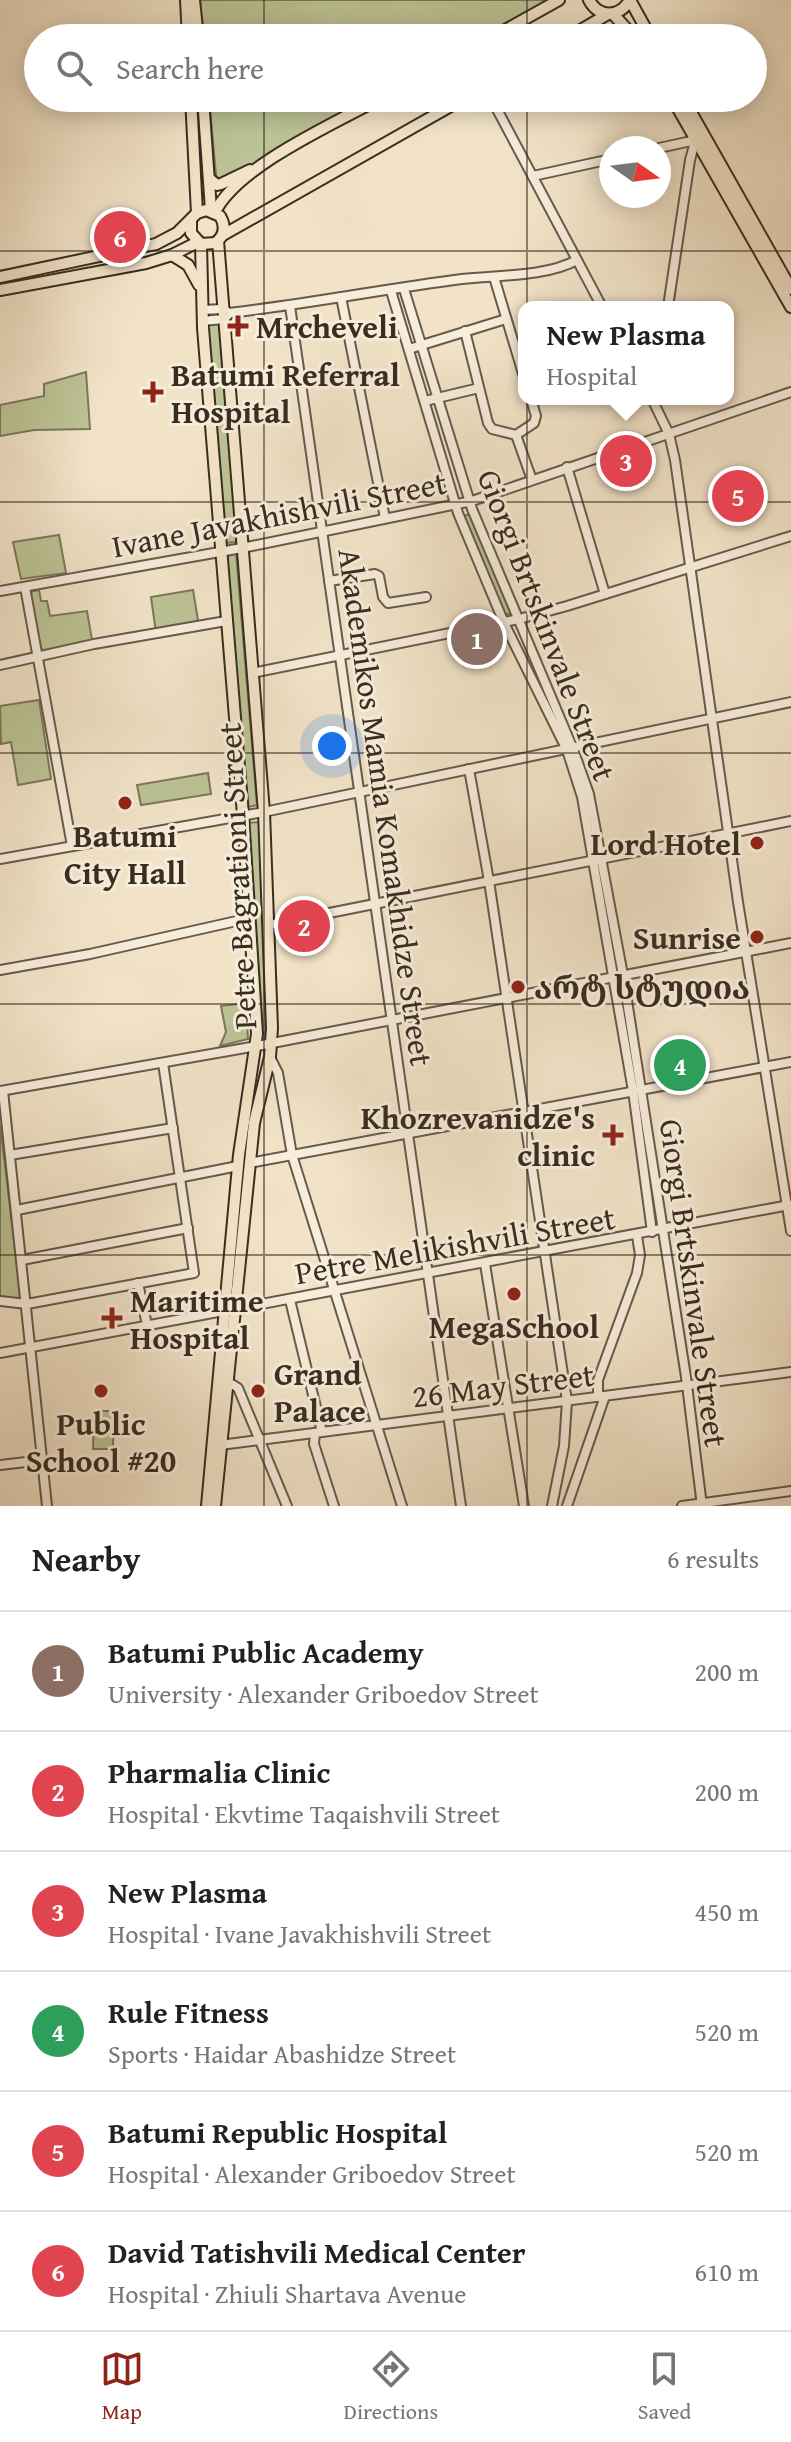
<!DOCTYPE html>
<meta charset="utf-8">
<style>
body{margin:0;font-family:"Gentium Book Plus","Noto Serif Georgian",serif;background:#f2f2f2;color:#222}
.compass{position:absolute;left:599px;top:136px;width:72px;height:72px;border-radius:50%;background:#fff;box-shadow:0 4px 20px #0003;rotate:104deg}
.you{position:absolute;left:332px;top:746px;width:28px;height:28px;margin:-20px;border:6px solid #fff;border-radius:50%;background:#1a73e8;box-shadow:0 0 0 12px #1a73e833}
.badge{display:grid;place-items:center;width:52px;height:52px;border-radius:50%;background:#8f2418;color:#fff;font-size:26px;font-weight:700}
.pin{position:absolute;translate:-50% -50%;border:4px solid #fff;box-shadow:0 2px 8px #0006}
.popup{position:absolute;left:518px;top:301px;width:216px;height:104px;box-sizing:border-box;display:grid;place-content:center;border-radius:16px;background:#fff;filter:drop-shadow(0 2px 6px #0005);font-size:26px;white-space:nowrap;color:#767676}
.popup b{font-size:30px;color:#222}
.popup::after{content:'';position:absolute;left:50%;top:100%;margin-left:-16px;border:16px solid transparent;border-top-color:#fff}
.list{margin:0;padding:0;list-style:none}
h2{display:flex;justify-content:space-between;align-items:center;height:104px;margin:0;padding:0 32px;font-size:34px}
h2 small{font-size:26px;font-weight:400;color:#767676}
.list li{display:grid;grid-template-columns:52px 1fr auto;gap:24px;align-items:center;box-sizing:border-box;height:120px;padding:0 32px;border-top:2px solid #e0e0e0}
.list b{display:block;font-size:30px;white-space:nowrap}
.list p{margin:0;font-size:26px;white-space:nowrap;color:#767676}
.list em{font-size:26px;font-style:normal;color:#767676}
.icon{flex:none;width:44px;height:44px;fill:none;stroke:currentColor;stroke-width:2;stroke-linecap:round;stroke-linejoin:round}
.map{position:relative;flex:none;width:791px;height:1506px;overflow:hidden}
.search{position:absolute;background:#fff;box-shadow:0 4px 20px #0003;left:24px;right:24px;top:24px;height:88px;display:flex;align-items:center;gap:20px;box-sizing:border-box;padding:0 28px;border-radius:44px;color:#767676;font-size:30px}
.sheet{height:824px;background:#fff}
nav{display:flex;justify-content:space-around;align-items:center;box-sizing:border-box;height:112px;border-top:2px solid #e0e0e0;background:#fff;font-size:22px;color:#767676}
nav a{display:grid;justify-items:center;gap:4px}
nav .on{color:#8f2418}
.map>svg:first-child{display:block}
.green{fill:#bcc395;stroke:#7a785b;stroke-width:2}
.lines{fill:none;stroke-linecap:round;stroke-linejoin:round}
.minor-casing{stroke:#675a4b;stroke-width:12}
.major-casing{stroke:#392d21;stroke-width:14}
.minor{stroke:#f7eddb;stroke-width:8}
.major{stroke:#f2e3c8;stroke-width:10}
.grid{fill:none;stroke:#392d21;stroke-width:2;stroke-opacity:0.55}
.poi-dot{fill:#8f2418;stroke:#f7eddb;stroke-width:3}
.labels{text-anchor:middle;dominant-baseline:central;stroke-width:6;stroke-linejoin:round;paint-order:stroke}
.poi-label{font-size:32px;font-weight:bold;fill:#392d21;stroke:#f7eddb;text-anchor:start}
.street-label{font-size:32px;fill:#392d21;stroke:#f7eddb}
</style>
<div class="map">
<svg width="791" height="1506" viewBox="0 0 791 1506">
<rect width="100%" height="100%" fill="#f2e3c8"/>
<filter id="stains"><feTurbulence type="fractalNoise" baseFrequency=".0025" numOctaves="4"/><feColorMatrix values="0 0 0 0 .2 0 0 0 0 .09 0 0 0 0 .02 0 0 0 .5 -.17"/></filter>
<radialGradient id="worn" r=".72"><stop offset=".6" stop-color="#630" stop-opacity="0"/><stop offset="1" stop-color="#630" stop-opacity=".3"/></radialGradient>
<g class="green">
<polygon points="200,0 550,0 481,38 204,38"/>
<polygon points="209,98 374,98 225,181 217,180 216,175"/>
<polygon points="218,323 221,325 237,538 236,542 226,543 223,540 207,325"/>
<polygon points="86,372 90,429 34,430 0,436 0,405 44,396 44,384"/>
<polygon points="470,514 512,611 510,614 505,614 463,516"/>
<polygon points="59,535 66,573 21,579 13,542"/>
<polygon points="236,553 257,805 248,807 226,558 228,555"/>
<polygon points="39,590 41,601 47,601 50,616 87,611 92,640 41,652 30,592"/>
<polygon points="193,590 199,626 156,633 151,597"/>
<polygon points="39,700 51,779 18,785 11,742 1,744 0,706"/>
<polygon points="208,773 211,794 141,805 137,785"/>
<polygon points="259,822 268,1030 266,1034 261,1035 246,823"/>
<polygon points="246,1003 248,1039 220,1046 226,1032 221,1006"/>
<polygon points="0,1124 21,1299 0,1298"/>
<polygon points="94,1411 114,1411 113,1449 93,1449"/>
</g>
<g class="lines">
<g class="minor-casing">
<g id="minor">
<polyline points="491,98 602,307"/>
<polyline points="659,148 696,140"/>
<polyline points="533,176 611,159"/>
<polyline points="494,277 524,377"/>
<polyline points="404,289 472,509 573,749 589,794 623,975 686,1377 702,1506"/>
<polyline points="391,291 458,513 504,623 567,750 582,797 633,1091 652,1232"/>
<polyline points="341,297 385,518"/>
<polyline points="290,306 461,1506"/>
<polyline points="668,307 690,160 696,138"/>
<path d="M202,310L223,309L229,313C307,304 384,289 462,279C497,275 546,277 577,260"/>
<polyline points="202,321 224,319 228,315"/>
<polyline points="465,331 488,423 492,429 516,435 534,423 536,416 531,399"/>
<polyline points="409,349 506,319"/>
<polyline points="652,399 669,434 675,460 738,902 791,1231"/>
<polyline points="425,401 479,388"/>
<polyline points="516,435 532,480"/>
<polyline points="567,467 605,594"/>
<polyline points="329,581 375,574 379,576 383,597 388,603 426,597"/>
<polyline points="25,587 72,846"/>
<polyline points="0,591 242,548 472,501 791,392"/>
<polyline points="0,665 94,644 226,621"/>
<polyline points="252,673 519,619 567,606 791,536"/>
<polyline points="469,769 489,881 567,1401 564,1446 552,1506"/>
<polyline points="0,859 264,812 791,702"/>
<polyline points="269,925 791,821"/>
<polyline points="0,970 90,954 250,918"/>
<polyline points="270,1057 278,1073 292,1155 402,1506"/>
<polyline points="0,1091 257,1046 791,943"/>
<polyline points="3,1091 47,1506"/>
<polyline points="10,1155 173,1128"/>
<polyline points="249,1163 791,1062"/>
<polyline points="17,1210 238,1166"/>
<polyline points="22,1260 188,1228"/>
<polyline points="485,1264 524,1506"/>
<polyline points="138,1283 147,1325"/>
<polyline points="290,1300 322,1432"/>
<polyline points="0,1301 27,1304 194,1273 163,1063"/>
<polyline points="0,1353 789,1205"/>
<polyline points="227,1381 238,1388 287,1506"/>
<polyline points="598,1397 598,1380 637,1273 640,1255 637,1236"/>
<polyline points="315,1433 314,1444 334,1506"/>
<polyline points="220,1445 791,1372"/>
<polyline points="0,1465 43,1460"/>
<polyline points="567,1506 605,1396"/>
<polyline points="682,1506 791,1491"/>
</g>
</g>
<g class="major-casing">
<g id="major">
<polyline points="186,0 188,38"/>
<polyline points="194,0 198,38"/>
<path d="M589,0C599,18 619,18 630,0"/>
<polyline points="630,0 651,38"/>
<polyline points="613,14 635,38"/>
<polyline points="491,38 559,0"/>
<polyline points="567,38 608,14"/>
<polyline points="191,98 197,213"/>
<polyline points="203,98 211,210"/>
<polyline points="672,98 791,307"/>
<polyline points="683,98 791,289"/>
<polyline points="211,180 217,185 221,184 250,170"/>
<path d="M215,212C238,166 335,123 381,98"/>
<polyline points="223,235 465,98"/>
<polyline points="201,244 203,328 243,815 257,1034 239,1155 207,1506"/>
<polyline points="172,255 188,265 199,285"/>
<path d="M0,277L156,244L177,233L197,213L206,210L220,216C226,226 225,236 215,243L201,244L191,233V222"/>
<polyline points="0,290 146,263 172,255 198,242"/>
<polyline points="215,1506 254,1123 270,1057 272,1028 264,812 218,241"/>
</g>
</g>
<use href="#minor" class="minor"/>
<use href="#major" class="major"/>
</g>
<path class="grid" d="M264,0V38M527,0V38M264,98V1506M527,98V1506M0,251H791M0,502H791M0,753H791M0,1004H791M0,1255H791"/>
<g class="poi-dot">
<path d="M234 314h8v8h8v8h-8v8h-8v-8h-8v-8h8z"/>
<path d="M149 380h8v8h8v8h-8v8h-8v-8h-8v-8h8z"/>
<circle cx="125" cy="803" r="8"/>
<circle cx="757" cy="843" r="8"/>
<circle cx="757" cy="937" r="8"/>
<circle cx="518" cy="987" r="8"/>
<path d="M609 1123h8v8h8v8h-8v8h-8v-8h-8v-8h8z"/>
<circle cx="514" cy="1294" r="8"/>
<path d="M108 1306h8v8h8v8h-8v8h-8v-8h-8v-8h8z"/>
<circle cx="101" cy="1391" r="8"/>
<circle cx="258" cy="1391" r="8"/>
</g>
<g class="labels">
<g class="poi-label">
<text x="256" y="326">Mrcheveli</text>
<text x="171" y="374">Batumi Referral<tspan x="171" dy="37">Hospital</tspan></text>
<text x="125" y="835" text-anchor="middle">Batumi<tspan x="125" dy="37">City Hall</tspan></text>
<text x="741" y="843" text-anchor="end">Lord Hotel</text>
<text x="741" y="937" text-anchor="end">Sunrise</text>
<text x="534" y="987">არტ სტუდია</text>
<text x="595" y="1117" text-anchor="end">Khozrevanidze's<tspan x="595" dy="37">clinic</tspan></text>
<text x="130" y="1300">Maritime<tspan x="130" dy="37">Hospital</tspan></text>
<text x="514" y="1326" text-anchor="middle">MegaSchool</text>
<text x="274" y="1373">Grand<tspan x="274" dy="37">Palace</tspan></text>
<text x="101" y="1423" text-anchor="middle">Public<tspan x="101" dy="37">School #20</tspan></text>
</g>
<g class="street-label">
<text transform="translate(279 514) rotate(-11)">Ivane Javakhishvili Street</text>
<text transform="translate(547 625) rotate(69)">Giorgi Brtskinvale Street</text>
<text transform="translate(386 807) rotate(82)">Akademikos Mamia Komakhidze Street</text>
<text transform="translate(237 876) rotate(-93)">Petre Bagrationi Street</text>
<text transform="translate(455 1245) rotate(-10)">Petre Melikishvili Street</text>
<text transform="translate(694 1283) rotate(82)">Giorgi Brtskinvale Street</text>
<text transform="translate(503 1385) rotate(-7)">26 May Street</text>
</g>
</g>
<rect width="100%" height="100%" filter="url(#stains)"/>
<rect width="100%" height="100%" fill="url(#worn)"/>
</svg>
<svg class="compass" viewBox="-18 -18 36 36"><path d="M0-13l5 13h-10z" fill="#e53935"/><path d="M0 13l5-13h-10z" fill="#767676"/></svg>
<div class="you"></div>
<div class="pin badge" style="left:477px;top:639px;background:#8d6e63">1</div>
<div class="pin badge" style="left:304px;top:926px;background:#e0444e">2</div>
<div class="pin badge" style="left:626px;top:461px;background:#e0444e">3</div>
<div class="popup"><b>New Plasma</b>Hospital</div>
<div class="pin badge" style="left:680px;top:1065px;background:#2e9e5b">4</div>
<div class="pin badge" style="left:738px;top:496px;background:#e0444e">5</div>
<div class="pin badge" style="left:120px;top:237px;background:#e0444e">6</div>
<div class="search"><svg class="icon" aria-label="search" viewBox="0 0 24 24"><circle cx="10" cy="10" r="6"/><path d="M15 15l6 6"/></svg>Search here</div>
</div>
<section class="sheet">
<h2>Nearby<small>6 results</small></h2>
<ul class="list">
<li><span class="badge" style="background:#8d6e63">1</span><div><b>Batumi Public Academy</b><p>University · Alexander Griboedov Street</p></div><em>200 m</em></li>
<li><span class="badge" style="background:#e0444e">2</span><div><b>Pharmalia Clinic</b><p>Hospital · Ekvtime Taqaishvili Street</p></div><em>200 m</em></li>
<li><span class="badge" style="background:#e0444e">3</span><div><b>New Plasma</b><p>Hospital · Ivane Javakhishvili Street</p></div><em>450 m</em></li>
<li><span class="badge" style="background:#2e9e5b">4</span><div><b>Rule Fitness</b><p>Sports · Haidar Abashidze Street</p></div><em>520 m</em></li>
<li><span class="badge" style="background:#e0444e">5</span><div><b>Batumi Republic Hospital</b><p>Hospital · Alexander Griboedov Street</p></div><em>520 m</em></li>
<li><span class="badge" style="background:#e0444e">6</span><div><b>David Tatishvili Medical Center</b><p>Hospital · Zhiuli Shartava Avenue</p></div><em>610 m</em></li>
</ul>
</section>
<nav>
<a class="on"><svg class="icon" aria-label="map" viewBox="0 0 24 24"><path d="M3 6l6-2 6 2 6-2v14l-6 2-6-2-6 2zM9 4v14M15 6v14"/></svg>Map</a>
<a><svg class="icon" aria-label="directions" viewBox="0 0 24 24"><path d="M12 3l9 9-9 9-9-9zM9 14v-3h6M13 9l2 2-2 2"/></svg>Directions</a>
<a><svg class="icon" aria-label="saved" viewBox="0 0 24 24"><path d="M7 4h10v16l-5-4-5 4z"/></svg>Saved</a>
</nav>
